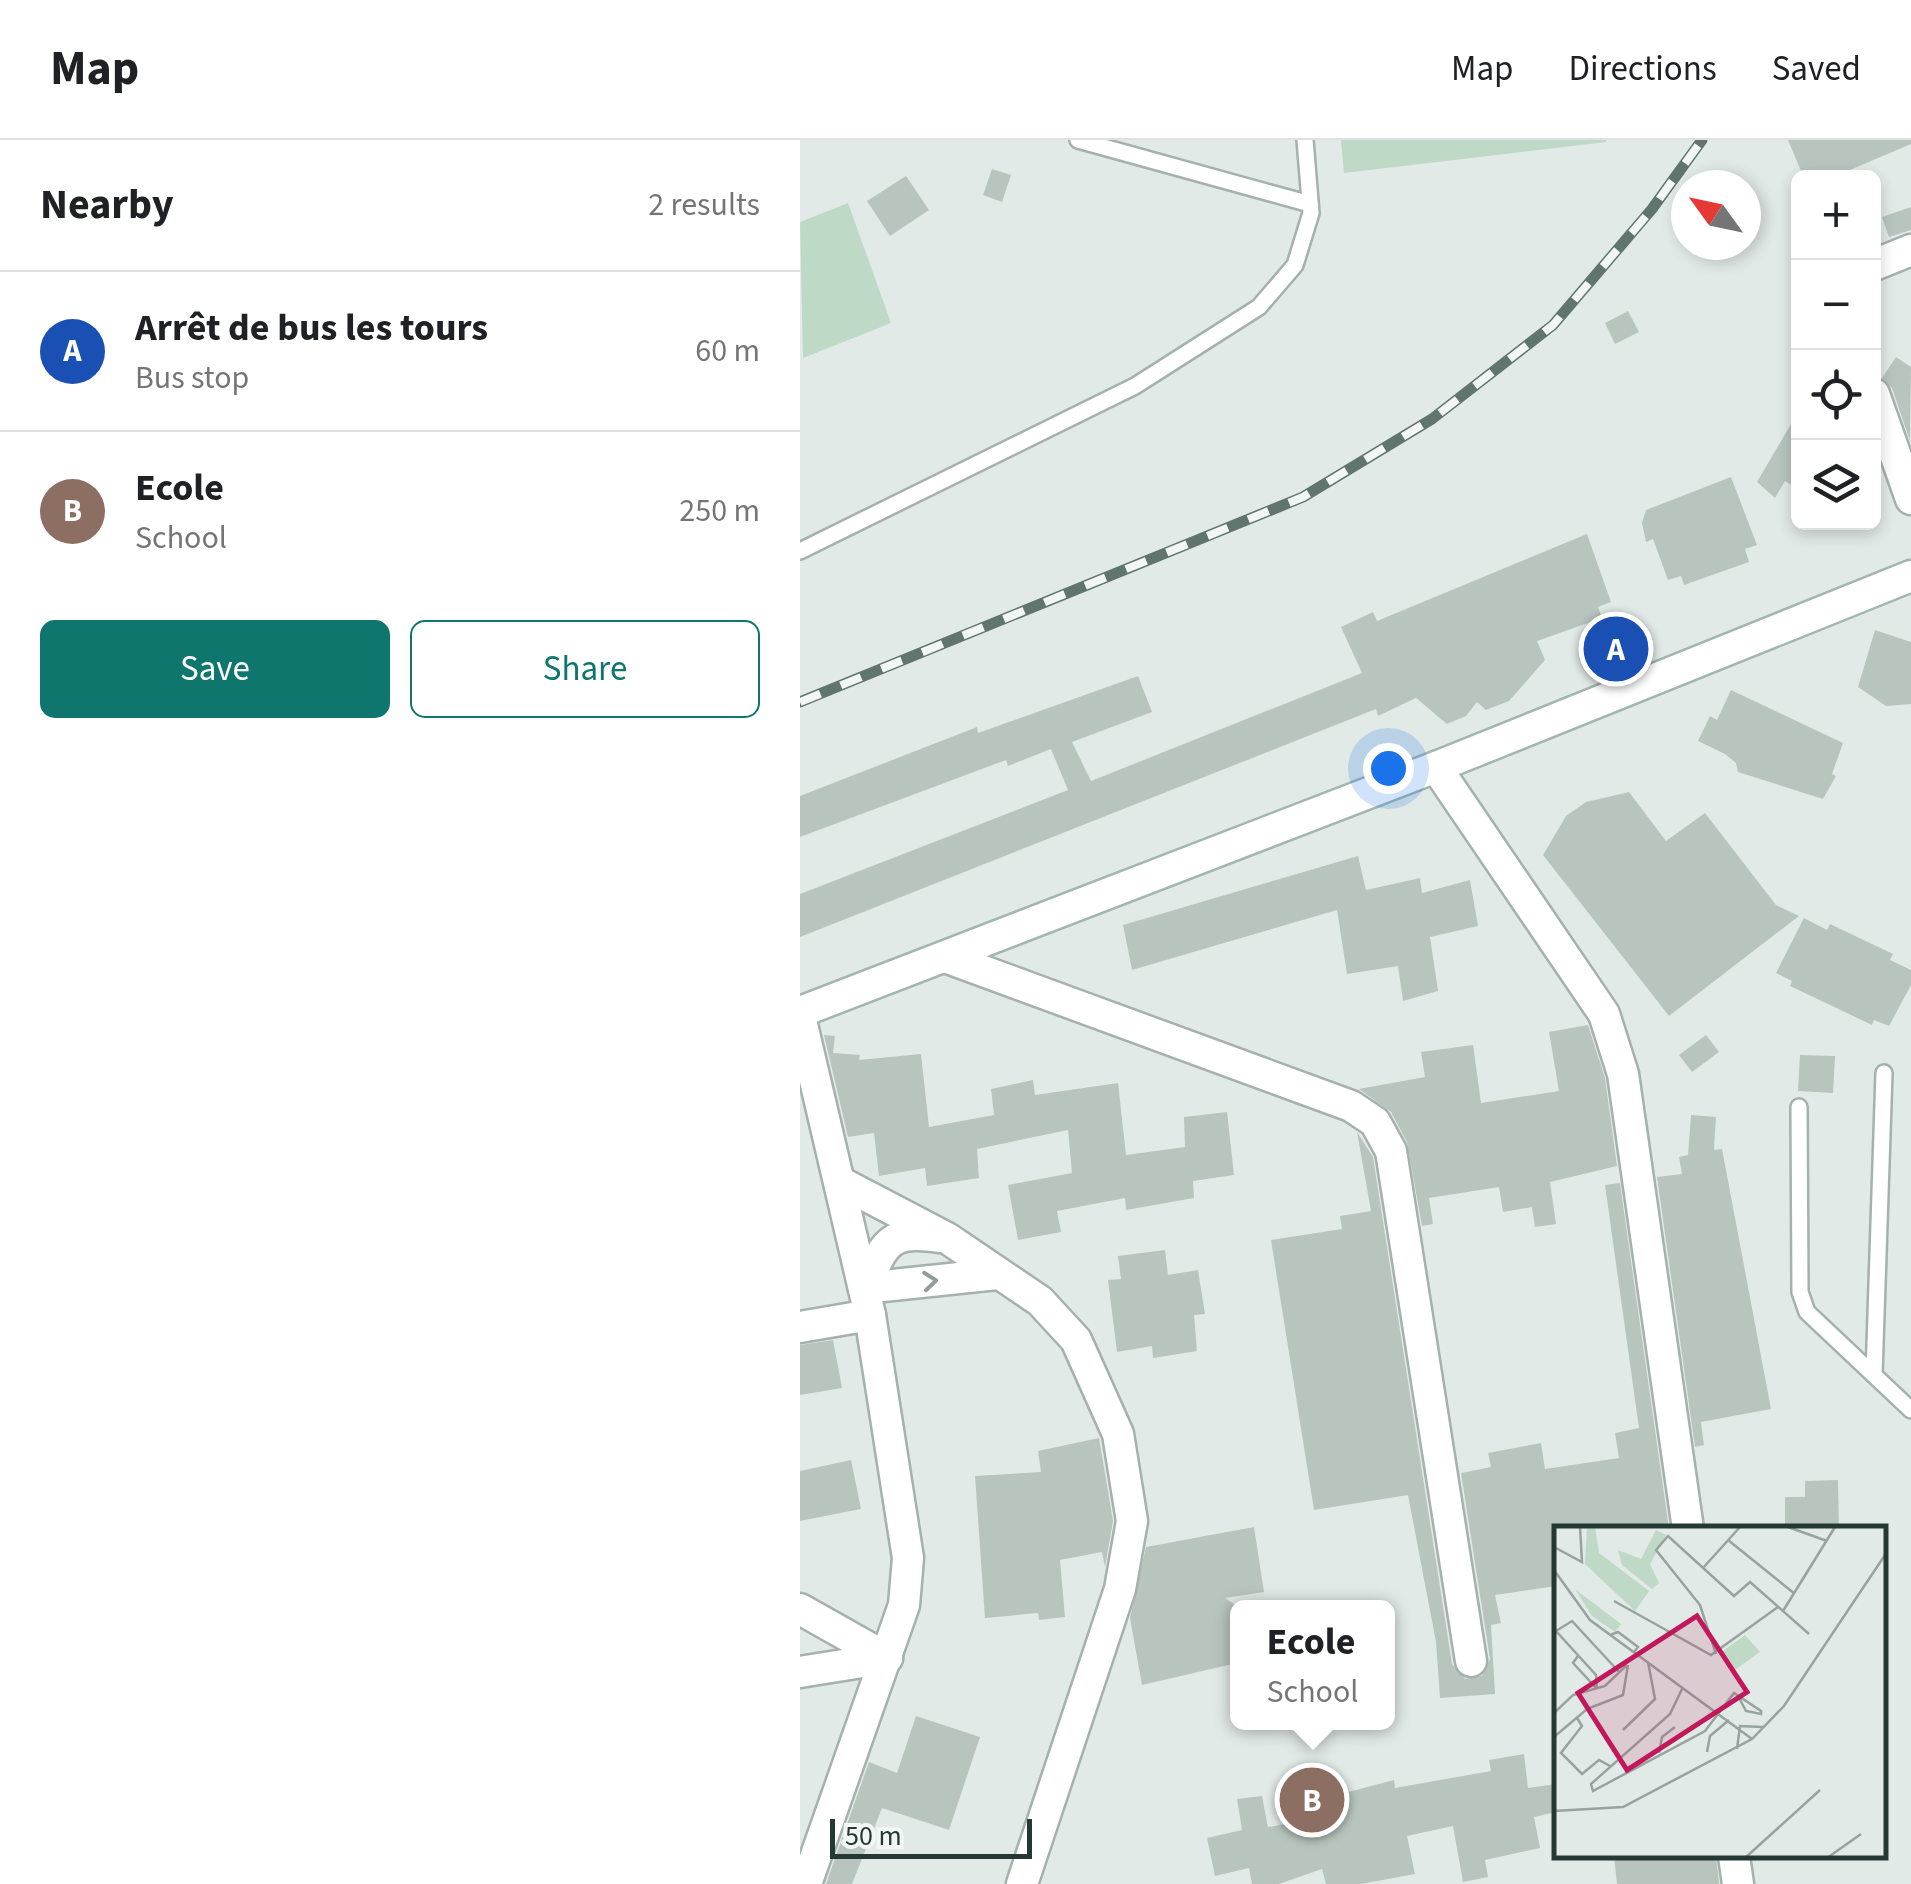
<!DOCTYPE html>
<meta charset="utf-8">
<style>
body{margin:0;font-family:"Source Sans 3",sans-serif;background:#f2f2f2;color:#202124}
.controls{position:absolute;right:30px;top:30px;display:grid;overflow:hidden;border-radius:15px;box-shadow:0 5px 15px #0003}
.controls button{width:90px;height:90px;display:grid;place-items:center;padding:0;border:0;border-bottom:2px solid #e0e0e0;background:#fff;color:#202124;font:50px sans-serif}
.compass{position:absolute;left:871px;top:30px;width:90px;height:90px;border-radius:50%;background:#fff;box-shadow:0 5px 15px #0003;rotate:303deg}
.scale{position:absolute;left:30px;bottom:25px;width:202px;box-sizing:border-box;padding-left:10px;border:5px solid #243933;border-top:0;font-size:28px;line-height:35px;white-space:nowrap;color:#243933;-webkit-text-stroke:8px #f2f7f5;paint-order:stroke}
.you{position:absolute;left:588px;top:628px;width:35px;height:35px;margin:-25px;border:8px solid #fff;border-radius:50%;background:#1a73e8;box-shadow:0 0 0 15px #1a73e833}
.badge{display:grid;place-items:center;width:65px;height:65px;border-radius:50%;background:#0f766e;color:#fff;font-size:32px;font-weight:700}
.pin{position:absolute;translate:-50% -50%;border:5px solid #fff;box-shadow:0 2px 10px #0006}
.popup{position:absolute;left:430px;top:1460px;width:165px;height:130px;box-sizing:border-box;display:grid;place-content:center;border-radius:15px;background:#fff;filter:drop-shadow(0 2px 8px #0005);font-size:32px;white-space:nowrap;color:#757577}
.popup b{font-size:38px;color:#202124}
.popup::after{content:'';position:absolute;left:50%;top:100%;margin-left:-20px;border:20px solid transparent;border-top-color:#fff}
.list{margin:0;padding:0;list-style:none}
h2{display:flex;justify-content:space-between;align-items:center;height:130px;margin:0;padding:0 40px;font-size:42px}
h2 small{font-size:32px;font-weight:400;color:#757577}
.list li{display:grid;grid-template-columns:65px 1fr auto;gap:30px;align-items:center;box-sizing:border-box;height:160px;padding:0 40px;border-top:2px solid #e0e0e0}
.list b{display:block;font-size:38px;white-space:nowrap}
.list p{margin:0;font-size:32px;white-space:nowrap;color:#757577}
.list em{font-size:32px;font-style:normal;color:#757577}
.actions{display:flex;gap:20px;padding:30px 40px}
.actions a{flex:1;padding:22px 0;border:2px solid #0f766e;border-radius:15px;text-align:center;font-size:35px;color:#0f766e}
.actions .main{background:#0f766e;color:#fff}
.icon{flex:none;width:55px;height:55px;fill:none;stroke:currentColor;stroke-width:2;stroke-linecap:round;stroke-linejoin:round}
.map{position:relative;flex:none;width:1111px;height:1744px;overflow:hidden}
header{display:flex;align-items:center;gap:60px;box-sizing:border-box;height:140px;padding:0 50px;background:#fff;border-bottom:2px solid #e0e0e0}
header strong{font-size:48px}
nav{display:flex;gap:55px;margin-inline-start:auto;font-size:35px}
main{display:flex}
aside{flex:1;background:#fff}
.map>svg:first-child{display:block}
.green{fill:#bed9c5}
.building{fill:#b8c5bf}
.lines{fill:none;stroke-linecap:round;stroke-linejoin:round}
.lane-casing{stroke:#a5b1ad;stroke-width:20}
.street-casing{stroke:#a5b1ad;stroke-width:35}
.secondary-casing{stroke:#a2b5ae;stroke-width:35}
.lane{stroke:#fff;stroke-width:15}
.street{stroke:#fff;stroke-width:30}
.secondary{stroke:#fff;stroke-width:30}
.rail-casing{stroke:#5f756e;stroke-width:11}
.rail{stroke:#f2f7f5;stroke-width:8;stroke-dasharray:22;stroke-linecap:butt}
.oneway{stroke:#929c99}
.inset-road{fill:none;stroke:#96a39f;stroke-width:2.5}
.view{fill:#c2185b;fill-opacity:0.15;stroke:#c2185b;stroke-width:5}
.inset-edge{fill:none;stroke:#243933;stroke-width:5}
</style>
<header>
<strong>Map</strong>
<nav><a>Map</a><a>Directions</a><a>Saved</a></nav>
</header>
<main>
<aside>
<h2>Nearby<small>2 results</small></h2>
<ul class="list">
<li><span class="badge" style="background:#1a4fb4">A</span><div><b>Arrêt de bus les tours</b><p>Bus stop</p></div><em>60 m</em></li>
<li><span class="badge" style="background:#8d6e63">B</span><div><b>Ecole</b><p>School</p></div><em>250 m</em></li>
</ul>
<div class="actions"><a class="main">Save</a><a>Share</a></div>
</aside>
<div class="map">
<svg width="1111" height="1744" viewBox="0 0 1111 1744">
<rect width="100%" height="100%" fill="#e2eae7"/>
<g class="green">
<polygon points="541,0 806,0 806,2 544,33"/>
<polygon points="48,63 91,183 3,218 0,82"/>
</g>
<g class="building">
<polygon points="988,0 1111,0 1111,4 1031,38 1004,38"/>
<polygon points="192,29 211,35 202,62 183,55"/>
<polygon points="106,36 129,70 90,96 67,61"/>
<polygon points="1111,67 1111,90 1089,97 1082,77"/>
<polygon points="828,171 839,192 815,204 805,183"/>
<polygon points="1096,217 1111,227 1110,301 1092,248 1082,238"/>
<polygon points="998,272 998,349 985,341 975,358 957,342"/>
<polygon points="931,337 957,405 945,409 949,422 884,445 881,436 868,440 853,399 846,402 842,383 846,370"/>
<polygon points="787,394 811,462 798,467 802,478 737,501 745,520 709,561 686,570 677,562 666,576 647,584 616,558 578,576 576,569 0,797 0,754 268,650 251,609 208,626 206,620 0,697 0,656 177,587 178,593 338,536 352,572 272,602 291,641 562,533 541,487 573,472 577,481"/>
<polygon points="1075,490 1111,502 1111,564 1086,566 1058,547"/>
<polygon points="931,550 1043,603 1032,634 1036,636 1023,659 938,632 936,623 925,614 898,601 910,576 917,580"/>
<polygon points="829,652 866,701 905,673 976,765 999,776 869,876 743,715 766,676 786,662"/>
<polygon points="558,716 566,750 620,738 622,753 670,740 678,786 630,797 638,851 603,861 598,826 547,834 537,770 332,830 323,785"/>
<polygon points="1004,778 1027,790 1030,784 1093,814 1090,820 1111,830 1111,845 1089,886 1074,880 1072,885 990,846 992,841 976,833"/>
<polygon points="788,885 805,938 817,1026 750,1042 756,1084 735,1087 732,1067 703,1072 699,1047 629,1058 633,1084 622,1086 607,1002 591,972 559,949 625,937 621,912 673,905 681,963 759,951 749,892"/>
<polygon points="24,895 35,896 33,913 60,915 59,920 121,914 129,987 194,975 191,949 233,940 235,955 318,943 326,1015 385,1007 384,977 427,972 434,1035 393,1041 394,1058 326,1070 325,1058 257,1071 261,1092 218,1100 208,1045 272,1033 268,990 177,1009 179,1038 127,1046 125,1028 79,1036 74,993 48,997"/>
<polygon points="906,895 919,912 892,932 879,915"/>
<polygon points="1000,915 1035,916 1033,953 998,951"/>
<polygon points="891,975 916,977 914,1010 922,1009 971,1269 901,1282 904,1305 895,1307 857,1037 882,1034 879,1017 888,1015"/>
<polygon points="557,992 573,1017 652,1524 665,1539 682,1536 690,1519 661,1333 691,1327 688,1313 741,1303 745,1329 819,1318 815,1293 839,1288 805,1045 820,1043 869,1389 756,1389 756,1446 695,1455 701,1483 691,1485 695,1554 640,1558 636,1502 608,1355 514,1370 471,1100 542,1089 540,1076 571,1071"/>
<polygon points="365,1110 368,1135 398,1130 405,1174 394,1175 397,1211 353,1218 352,1206 317,1212 308,1140 321,1139 318,1116"/>
<polygon points="33,1200 42,1248 0,1255 0,1205"/>
<polygon points="299,1298 313,1381 305,1427 302,1412 260,1420 265,1477 239,1480 238,1473 185,1478 175,1336 241,1332 238,1311"/>
<polygon points="51,1320 61,1369 0,1381 0,1331"/>
<polygon points="1038,1340 1039,1389 985,1386 985,1357 1005,1357 1005,1341"/>
<polygon points="454,1387 464,1452 425,1458 437,1466 437,1523 342,1545 330,1478 346,1407"/>
<polygon points="116,1576 180,1597 149,1690 82,1668 52,1744 26,1744 69,1622 97,1633"/>
<polygon points="724,1614 728,1648 756,1644 756,1672 734,1677 740,1708 685,1720 688,1737 663,1742 653,1686 607,1696 615,1734 561,1744 526,1744 522,1729 479,1744 452,1744 449,1728 415,1736 407,1698 442,1690 437,1659 462,1656 468,1687 514,1679 510,1662 594,1640 595,1648 691,1631 689,1620"/>
<polygon points="814,1716 916,1716 919,1744 817,1744"/>
</g>
<g class="lines">
<g class="lane-casing">
<g id="lane">
<polyline points="278,0 510,64"/>
<polyline points="0,411 335,246 459,167 495,125 511,73 505,0"/>
<polyline points="999,967 1000,1152 1007,1172 1111,1270"/>
<polyline points="1074,1235 1084,933"/>
</g>
</g>
<g class="street-casing">
<g id="street">
<polyline points="1074,125 1111,110"/>
<polyline points="1074,254 1111,359"/>
<polyline points="636,627 804,874 823,934 888,1389"/>
<polyline points="145,817 551,966 575,982 591,1011 671,1521"/>
<polyline points="0,876 70,1175 108,1418 104,1465 6,1744"/>
<polyline points="40,1042 147,1098 240,1161 276,1200 318,1294 332,1381 320,1449 222,1744"/>
<polyline points="64,1148 197,1134"/>
<path d="M64,1148C85,1104 87,1089 139,1097"/>
<polyline points="0,1187 70,1175"/>
<polyline points="0,1469 87,1518"/>
<polyline points="0,1532 87,1518"/>
<polyline points="934,1716 938,1744"/>
</g>
</g>
<g class="secondary-casing">
<polyline id="secondary" points="0,872 636,627 1111,436"/>
</g>
<use href="#lane" class="lane"/>
<use href="#street" class="street"/>
<use href="#secondary" class="secondary"/>
<g class="rail-casing">
<polyline id="rail" points="0,562 503,357 632,279 753,185 852,69 902,0"/>
</g>
<use href="#rail" class="rail"/>
</g>
<defs><path id="oneway-chevron" d="M-2-3.5L2.5 0L-2 3.5" fill="none" stroke-width="1.6" stroke-linecap="round" stroke-linejoin="round" transform="scale(2.5)"/></defs>
<use class="oneway" href="#oneway-chevron" transform="translate(130 1141) rotate(-6)"/>
<g transform="translate(754 1386)">
<rect width="332" height="332" fill="#e2eae7"/>
<path d="M33,1H41L45,27L95,65L81,85L31,38ZM102,4L112,9L96,38L105,57L98,63L68,39L64,24L87,33ZM21,63L67,98L61,106L38,90ZM191,109L206,126L179,145L165,128Z" fill="#bed9c5"/>
<path class="inset-road" d="M234,1L273,15M174,14L241,68M0,21L28,36L26,1M149,42L186,1M0,44L36,94L198,213M60,75L157,129L224,81M229,85L281,1M1,104L42,149L43,163M2,105L18,95L66,147M56,109L64,106L84,121L80,126M162,128L146,79L102,24L114,10L180,70L196,56L255,108M24,130L19,137L43,163M129,161L116,188L37,258L39,265L151,205L180,167L207,185V188L192,185L184,170M0,187L19,169L51,160L73,139M23,192L28,200L7,227L28,248L45,234L56,240M69,204L101,173L94,136M0,211L33,183L69,169L74,139M183,223L186,200L209,201M153,226L156,210L175,194M105,227L108,211L121,201M0,285L69,281L198,213L230,180L333,26M191,332L266,264M273,332L307,308"/>
<path class="view" d="M143,90L193,166L73,244L24,167Z"/>
<rect width="332" height="332" class="inset-edge"/>
</g>
</svg>
<div class="controls">
<button>+</button>
<button>−</button>
<button><svg class="icon" aria-label="locate" viewBox="0 0 24 24"><circle cx="12" cy="12" r="6"/><path d="M12 2v4M12 18v4M2 12h4M18 12h4"/></svg></button>
<button><svg class="icon" aria-label="layers" viewBox="0 0 24 24"><path d="M12 4l9 5-9 5-9-5zM3 14l9 5 9-5"/></svg></button>
</div>
<svg class="compass" viewBox="-18 -18 36 36"><path d="M0-13l5 13h-10z" fill="#e53935"/><path d="M0 13l5-13h-10z" fill="#757577"/></svg>
<div class="scale">50 m</div>
<div class="you"></div>
<div class="pin badge" style="left:816px;top:509px;background:#1a4fb4">A</div>
<div class="pin badge" style="left:512px;top:1660px;background:#8d6e63">B</div>
<div class="popup"><b>Ecole</b>School</div>
</div>
</main>
